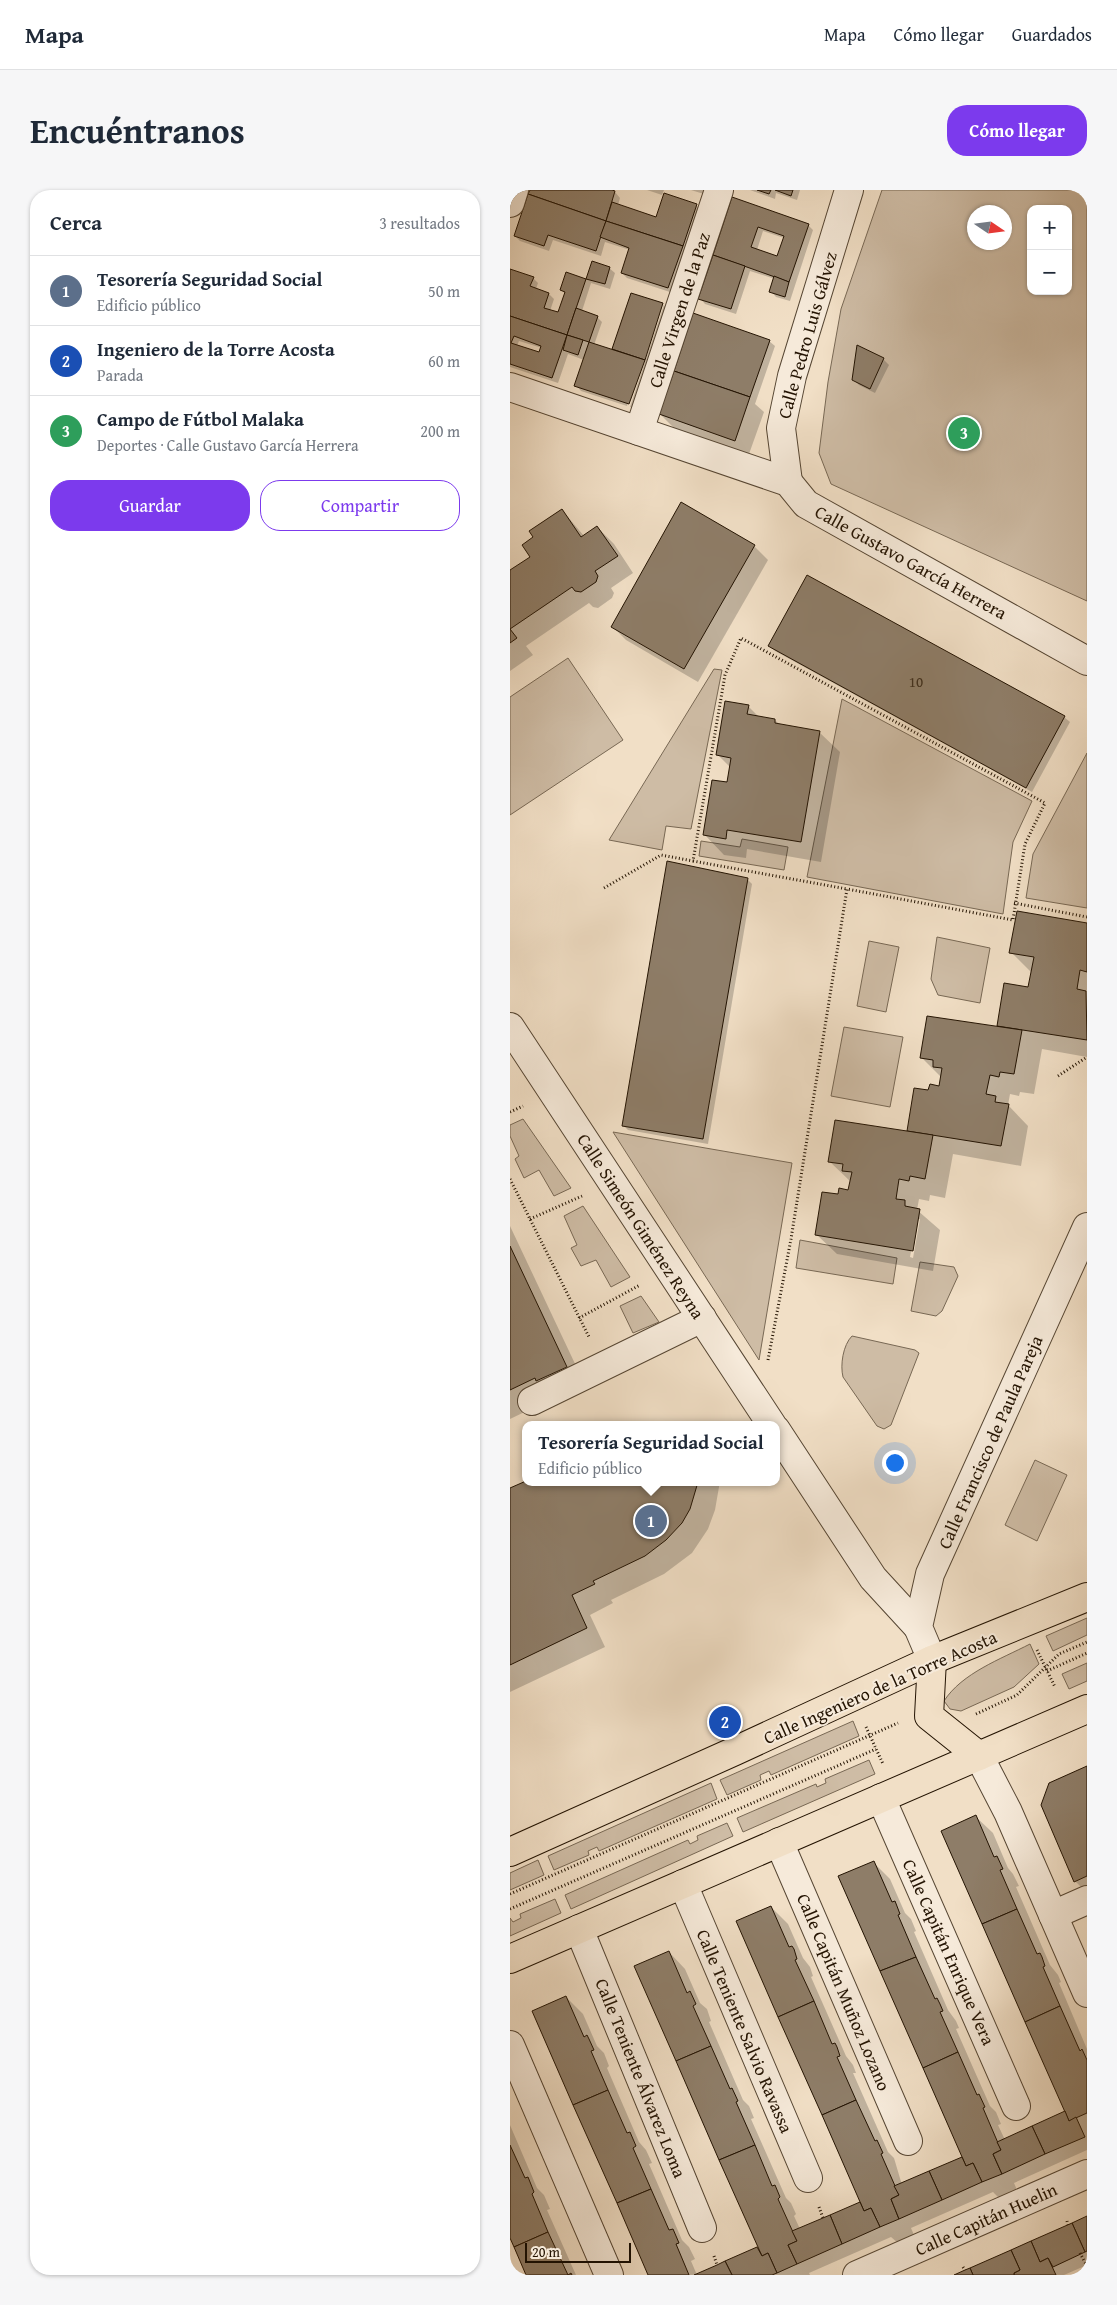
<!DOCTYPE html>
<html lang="es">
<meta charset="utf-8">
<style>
body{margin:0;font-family:"Gentium Book Plus",serif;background:#f6f6f7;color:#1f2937}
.controls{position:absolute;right:15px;top:15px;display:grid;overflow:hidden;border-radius:10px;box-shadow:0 1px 4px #0004}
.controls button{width:45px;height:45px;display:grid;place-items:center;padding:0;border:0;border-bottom:1px solid #e0e1e3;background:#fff;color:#1f2937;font:25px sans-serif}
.compass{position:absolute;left:457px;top:15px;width:45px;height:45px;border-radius:50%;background:#fff;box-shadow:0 1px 4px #0004;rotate:103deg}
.scale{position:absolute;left:15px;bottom:12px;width:106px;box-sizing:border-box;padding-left:5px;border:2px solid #231302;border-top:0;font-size:14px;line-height:18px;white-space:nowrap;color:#231302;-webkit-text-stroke:4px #f6eada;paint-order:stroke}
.you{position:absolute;left:384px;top:1272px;width:18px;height:18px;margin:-12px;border:4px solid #fff;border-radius:50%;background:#1a73e8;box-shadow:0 0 0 8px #1a73e833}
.badge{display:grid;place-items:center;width:32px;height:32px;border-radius:50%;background:#7c3aed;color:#fff;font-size:16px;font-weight:700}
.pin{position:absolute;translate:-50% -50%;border:2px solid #fff;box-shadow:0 1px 5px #0006}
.popup{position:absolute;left:12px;top:1231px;width:258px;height:65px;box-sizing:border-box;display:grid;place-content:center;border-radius:10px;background:#fff;filter:drop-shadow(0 1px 4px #0005);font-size:16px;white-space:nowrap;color:#747a83}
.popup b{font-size:19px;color:#1f2937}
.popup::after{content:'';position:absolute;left:50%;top:100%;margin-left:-10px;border:10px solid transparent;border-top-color:#fff}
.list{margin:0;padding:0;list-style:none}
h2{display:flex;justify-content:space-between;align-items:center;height:65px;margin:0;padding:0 20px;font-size:21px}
h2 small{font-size:16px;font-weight:400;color:#747a83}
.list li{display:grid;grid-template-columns:32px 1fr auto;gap:15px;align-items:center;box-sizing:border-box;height:70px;padding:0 20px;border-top:1px solid #e0e1e3}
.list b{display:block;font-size:19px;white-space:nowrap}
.list p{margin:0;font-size:16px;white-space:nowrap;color:#747a83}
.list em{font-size:16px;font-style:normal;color:#747a83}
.actions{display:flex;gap:10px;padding:15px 20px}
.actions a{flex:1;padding:11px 0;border:1px solid #7c3aed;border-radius:20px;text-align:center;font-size:18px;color:#7c3aed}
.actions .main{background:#7c3aed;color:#fff}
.map{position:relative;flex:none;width:577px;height:2085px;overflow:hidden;border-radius:20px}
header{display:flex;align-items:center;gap:30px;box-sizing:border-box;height:70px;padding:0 25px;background:#fff;border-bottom:1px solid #e0e1e3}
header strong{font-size:24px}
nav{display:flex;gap:28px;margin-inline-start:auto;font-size:18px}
.intro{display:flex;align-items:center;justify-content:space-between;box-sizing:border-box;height:120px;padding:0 30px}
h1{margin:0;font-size:35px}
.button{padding:12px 22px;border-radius:20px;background:#7c3aed;color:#fff;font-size:18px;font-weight:700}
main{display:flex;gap:30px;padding:0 30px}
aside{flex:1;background:#fff;border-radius:20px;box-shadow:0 1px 4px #0004}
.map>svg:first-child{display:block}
.green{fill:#cebca5;stroke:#786854;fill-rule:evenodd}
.shadow{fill:#0003;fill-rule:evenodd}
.building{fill:#8e7d68;stroke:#231302;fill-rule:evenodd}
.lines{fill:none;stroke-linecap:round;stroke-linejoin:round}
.minor-casing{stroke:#564633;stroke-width:30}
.major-casing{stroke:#231302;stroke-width:30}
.path{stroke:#231302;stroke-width:3;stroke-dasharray:1 2.5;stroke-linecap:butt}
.minor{stroke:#f6eada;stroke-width:28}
.major{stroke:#f1dfc6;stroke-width:28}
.labels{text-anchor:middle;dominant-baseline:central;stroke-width:4;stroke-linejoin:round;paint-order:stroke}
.number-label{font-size:15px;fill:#3e2e1c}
.street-label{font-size:18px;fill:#231302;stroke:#f6eada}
</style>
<header>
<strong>Mapa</strong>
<nav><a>Mapa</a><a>Cómo llegar</a><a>Guardados</a></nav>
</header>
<div class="intro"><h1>Encuéntranos</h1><a class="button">Cómo llegar</a></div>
<main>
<aside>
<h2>Cerca<small>3 resultados</small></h2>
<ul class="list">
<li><span class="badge" style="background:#5c6f8a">1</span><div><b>Tesorería Seguridad Social</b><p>Edificio público</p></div><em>50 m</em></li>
<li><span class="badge" style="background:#1a4fb4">2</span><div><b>Ingeniero de la Torre Acosta</b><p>Parada</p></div><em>60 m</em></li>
<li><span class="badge" style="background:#2e9e5b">3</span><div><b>Campo de Fútbol Malaka</b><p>Deportes · Calle Gustavo García Herrera</p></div><em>200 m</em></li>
</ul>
<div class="actions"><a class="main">Guardar</a><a>Compartir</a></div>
</aside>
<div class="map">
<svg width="577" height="2085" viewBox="0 0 577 2085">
<rect width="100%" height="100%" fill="#f1dfc6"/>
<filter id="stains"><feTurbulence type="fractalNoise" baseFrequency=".004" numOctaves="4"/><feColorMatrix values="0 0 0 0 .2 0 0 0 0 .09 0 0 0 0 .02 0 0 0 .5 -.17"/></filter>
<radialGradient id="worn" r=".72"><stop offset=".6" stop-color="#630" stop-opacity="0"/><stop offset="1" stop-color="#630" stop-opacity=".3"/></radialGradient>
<g class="green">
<path d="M372,0H577V411L321,294L309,263L318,192L331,119ZM521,19H558V101H521ZM464,22H494V52H464Z"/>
<polygon points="58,468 113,550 0,625 0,507"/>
<polygon points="204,479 212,480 181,639 156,636 152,660 99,650"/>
<polygon points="332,509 522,611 503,652 493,724 297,687"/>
<polygon points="577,563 577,718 516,708 523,664"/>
<polygon points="232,649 278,657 274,680 189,666 191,651 230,657"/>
<polygon points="427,747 480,758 470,813 428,805 421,789"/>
<polygon points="359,751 389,757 376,822 347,816"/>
<polygon points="334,837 393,847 380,917 321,906"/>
<polygon points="13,929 61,998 44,1006 29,980 14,988 5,969 9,966 0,946 0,935"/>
<polygon points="103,942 282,973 249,1170"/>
<polygon points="73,1016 120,1087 101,1097 86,1070 71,1076 61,1058 67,1055 54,1026"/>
<polygon points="290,1050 387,1068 383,1094 286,1078"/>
<polygon points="410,1072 444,1077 448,1086 432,1121 426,1126 401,1121"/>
<polygon points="131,1106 149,1132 123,1143 110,1116"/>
<path d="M342,1146L405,1160L409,1163L381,1235L374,1239L367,1236L333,1187C330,1175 333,1155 342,1146Z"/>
<polygon points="525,1270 557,1285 527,1351 495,1335"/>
<polygon points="577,1428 577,1445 543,1461 536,1446"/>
<path d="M520,1454L529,1474L504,1497L451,1521L440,1519L434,1511C452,1483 491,1469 520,1454Z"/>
<polygon points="577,1473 577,1491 559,1499 552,1484"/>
<polygon points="343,1531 349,1546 261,1585 259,1581 250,1585 251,1590 217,1605 210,1590"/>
<polygon points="359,1570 365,1584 233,1642 227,1628 306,1594 307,1597 316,1593 315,1589"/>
<polygon points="201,1593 207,1609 89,1661 87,1657 78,1661 79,1665 44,1680 38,1666"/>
<polygon points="217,1633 223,1646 61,1719 55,1705 178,1650 180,1654 188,1650 187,1646"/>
<polygon points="28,1670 34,1685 0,1700 0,1683"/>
<polygon points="45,1709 51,1723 0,1746 0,1728 3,1732 11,1728 10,1724"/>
</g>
<g class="shadow">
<polygon points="21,0 98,0 105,2 110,8 108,15 147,28 186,15 191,21 163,103 117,88 112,83 120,60 95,52 91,66 43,50 39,61 10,51 5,46"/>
<polygon points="137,0 154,0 152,5"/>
<polygon points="181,0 205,0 203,7"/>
<polygon points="240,0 290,0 287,10 266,3 265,9"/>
<path d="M223,9L298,35L303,40L280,111L266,107L261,101L265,89L240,81L226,124L195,114L190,108ZM253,41L274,48L268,67L247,60Z"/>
<path d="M83,72L99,78L105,83L100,99L81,93L72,121L87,127L92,132L84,155L102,160L121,104L152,114L158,119L125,219L120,217L154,115H151L117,216L71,201L66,195L74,170L58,164L48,193L0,177V81L23,88L28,93L26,99L39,104L44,109L40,121L49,124L56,104L51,100L57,83L77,90ZM9,151L32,158L30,164L7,156Z"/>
<polygon points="259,151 265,156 245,214 254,222 239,264 164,238 150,224"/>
<polygon points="348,157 374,170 379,175 365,203 349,195 344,190"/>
<polygon points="52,320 74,346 87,337 104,354 123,383 101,398 104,403 102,408 88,418 83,417 79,413 16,456 23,465 0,481 0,382 22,367 24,347"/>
<polygon points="244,356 258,370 188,492 116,450 102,436"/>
<polygon points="297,387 554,527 560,532 522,602 265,461 259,456"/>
<polygon points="238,516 250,528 265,530 270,535 309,542 330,562 311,672 237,659 236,668 214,665 194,644 218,594 221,578 208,565"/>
<polygon points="237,689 242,694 198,954 118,940 113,935"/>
<path d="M577,734V867L532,859L524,904L510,902L509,906L500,904L498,915L518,936L511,976L443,964L435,1008L420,1005L419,1011L409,1009L407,1020L430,1040L423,1081L327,1064L306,1044L329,1006L339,1001L341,992L319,971L398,944L405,899L419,902L430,897L432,888L411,867L487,839L495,794L519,798L521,782L501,762ZM407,1029H410L403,1068L400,1067Z"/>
<polygon points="0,1036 76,1197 44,1208 0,1229"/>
<polygon points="16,1292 209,1292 209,1297 205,1320 198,1339 182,1363 154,1384 101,1410 103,1413 80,1425 95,1457 0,1502 0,1300"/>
<polygon points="577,1578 577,1703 565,1691"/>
<polygon points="466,1627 483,1643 498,1678 503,1684 509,1696 506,1697 540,1775 548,1785 551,1792 549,1793 577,1859 577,1960 504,1993 507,2000 489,2008 483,2002 401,2038 404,2045 388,2053 381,2047 299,2083 300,2085 139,2085 56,1807 73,1824 87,1856 94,1863 99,1876 97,1878 129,1952 136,1960 142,1973 139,1974 172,2050 179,2057 185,2069 181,2071 187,2085 247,2059 252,2063 159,1762 175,1779 190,1813 197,1819 201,1831 199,1832 233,1910 239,1916 244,1928 241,1929 276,2008 281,2013 286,2024 284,2026 290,2039 352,2013 261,1717 278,1734 293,1768 300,1777 303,1786 301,1787 336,1866 343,1875 346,1883 343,1883 378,1962 384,1968 392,1995 454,1968 363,1672 380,1689 395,1723 401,1729 406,1741 404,1742 438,1820 446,1831 449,1838 446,1839 480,1916 486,1922 491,1934 488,1935 495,1950 559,1927"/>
<polygon points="0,1935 27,1998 34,2005 40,2019 37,2020 66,2085 17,2085 0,2045"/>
<polygon points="577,2028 577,2075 554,2085 447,2085"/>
</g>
<g class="building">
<polygon points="20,0 102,0 105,1 96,31 18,4"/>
<polygon points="247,0 261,0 259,4"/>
<polygon points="265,0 283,0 281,6"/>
<polygon points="154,3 187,14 173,56 96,31 102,12 146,27"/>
<polygon points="18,4 96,31 86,61 38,45 34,56 4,46"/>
<path d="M222,7L299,34L279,92L203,65ZM248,37L274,46L267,66L241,57Z"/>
<polygon points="96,31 173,56 158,98 111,83 119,58 90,47"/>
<polygon points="203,65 235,76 221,119 188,109"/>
<polygon points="82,71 100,77 95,94 76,89"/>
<polygon points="0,79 24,87 20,96 39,103 34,118 48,122 55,102 50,100 56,82 76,89 57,145 0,126"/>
<polygon points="264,86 279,92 275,107 259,102"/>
<polygon points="121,103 153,113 135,170 102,159"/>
<polygon points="66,118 88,126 79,152 57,145"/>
<polygon points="183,123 260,150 240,207 164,181"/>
<path d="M0,126L57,145L42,188L0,174ZM4,146L31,156L29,162L1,153Z"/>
<polygon points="57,145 73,150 68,165 53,160"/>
<polygon points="79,152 135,170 119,214 64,196"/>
<polygon points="347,155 374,168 360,199 342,190"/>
<polygon points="164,181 240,207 225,251 149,224"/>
<polygon points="171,312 245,355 174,479 101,437"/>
<polygon points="52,319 71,347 87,336 108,366 85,381 88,386 86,392 71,402 65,401 62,397 0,439 7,448 0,453 0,380 20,367 12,355 23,347 19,341"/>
<polygon points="297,385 555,526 516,598 258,456"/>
<polygon points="215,511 239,515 237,524 265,529 265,533 310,541 291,652 217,640 216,649 193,645 202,590 217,592 221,568 206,565"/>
<polygon points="157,671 238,688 193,949 112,936"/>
<polygon points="507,721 577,733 577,782 570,780 567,799 576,801 577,850 487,836 494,793 518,797 524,767 499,763"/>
<polygon points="417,826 512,840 504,884 490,882 489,887 480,885 476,904 486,906 485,912 499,914 491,956 397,941 404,898 418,900 420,894 429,896 432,878 423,877 423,870 410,868"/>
<polygon points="325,930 423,945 415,989 400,986 399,991 389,989 386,1009 395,1010 395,1016 410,1019 403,1061 305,1045 312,1002 328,1004 329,998 338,1000 342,982 332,981 333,974 318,972"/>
<polygon points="0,1056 57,1177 26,1191 25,1188 0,1200"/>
<polygon points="16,1291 188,1292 180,1319 172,1333 156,1350 135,1366 83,1391 85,1394 62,1405 77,1438 0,1475 0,1298"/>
<polygon points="577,1576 577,1686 564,1692 531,1615 539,1593"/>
<polygon points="466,1625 484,1667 487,1666 493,1679 490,1680 507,1719 472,1734 431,1641"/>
<polygon points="364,1671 382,1712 385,1711 390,1724 388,1725 406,1767 370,1781 328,1686"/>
<polygon points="261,1716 279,1757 282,1756 284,1759 287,1769 285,1770 304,1811 268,1827 226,1731"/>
<polygon points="507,1719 527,1764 530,1763 532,1767 535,1776 533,1777 550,1816 515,1832 472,1734"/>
<polygon points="159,1761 177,1803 180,1801 186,1814 183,1816 201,1856 166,1871 124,1776"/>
<polygon points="406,1767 425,1809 427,1808 430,1814 433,1821 430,1822 448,1862 413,1878 370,1781"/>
<polygon points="56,1806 74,1847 77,1845 79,1849 84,1860 81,1861 98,1900 63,1915 22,1821"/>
<polygon points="304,1811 322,1854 325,1853 327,1857 330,1866 327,1867 346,1910 312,1925 268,1827"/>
<polygon points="550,1816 570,1861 572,1859 577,1870 577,1923 559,1931 515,1832"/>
<polygon points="201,1856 220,1899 222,1898 228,1911 226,1912 245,1955 209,1970 166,1871"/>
<polygon points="448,1862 467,1905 469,1904 475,1917 473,1918 491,1960 483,1964 492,1984 472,1992 463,1973 456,1976 413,1878"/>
<polygon points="98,1900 117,1943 120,1942 126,1956 123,1958 141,1999 107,2013 63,1915"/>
<polygon points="346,1910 365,1951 367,1950 373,1963 371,1964 389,2005 381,2009 389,2029 370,2037 361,2018 354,2021 312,1925"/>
<polygon points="555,1921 559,1931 566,1927 575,1947 535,1964 522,1936"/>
<polygon points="522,1936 535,1964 492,1984 483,1964 491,1960 487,1952"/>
<polygon points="0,1955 15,1988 18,1987 24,2002 22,2004 38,2042 4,2057 0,2048"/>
<polygon points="245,1955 262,1996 265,1995 270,2007 268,2009 287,2051 278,2055 287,2074 267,2083 258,2063 252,2066 209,1970"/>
<polygon points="452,1967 456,1976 463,1973 472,1992 432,2010 419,1981"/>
<polygon points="419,1981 432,2010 389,2029 381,2009 389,2005 384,1996"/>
<polygon points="141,1999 159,2040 163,2039 169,2053 166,2054 179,2085 138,2085 107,2013"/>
<polygon points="350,2012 354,2021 361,2018 370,2037 332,2054 320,2025"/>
<polygon points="320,2025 332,2054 287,2074 278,2055 287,2051 282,2041"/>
<polygon points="577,2026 577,2061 575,2062 562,2033"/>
<polygon points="562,2033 575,2062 543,2077 538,2068 530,2072 521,2051"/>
<polygon points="38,2042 58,2085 61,2083 62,2085 16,2085 4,2057"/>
<polygon points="521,2051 530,2072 538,2068 546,2085 504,2085 504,2083 510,2080 501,2060"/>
<polygon points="247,2057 252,2066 258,2063 267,2083 262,2085 222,2085 215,2071"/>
<polygon points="501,2060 510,2080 504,2083 504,2085 463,2085 460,2078"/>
<polygon points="215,2071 222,2085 184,2085 207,2075"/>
<polygon points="460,2078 463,2085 444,2085 455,2080"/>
</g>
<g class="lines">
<g class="minor-casing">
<g id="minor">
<polyline points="0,13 4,0"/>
<polyline points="0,197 278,292 296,314 577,471"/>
<polyline points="129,241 209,0"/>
<polyline points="278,292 271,238 282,186 339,0"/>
<polyline points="0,837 262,1235"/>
<polyline points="22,1211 192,1128"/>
<polyline points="266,1240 363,1388 408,1437"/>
<polyline points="422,1470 408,1437 420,1384 577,1037"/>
<polyline points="469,1566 498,1622 577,1803"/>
<polyline points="371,1608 506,1916"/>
<polyline points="269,1652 398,1951"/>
<polyline points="173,1694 298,1988"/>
<polyline points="543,1725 577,1710"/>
<polyline points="69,1739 192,2038"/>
<polyline points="0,1855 99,2085"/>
<polyline points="347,2085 577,1984"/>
</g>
</g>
<g class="major-casing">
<g id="major">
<polyline points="422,1470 419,1526 469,1566"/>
<polyline points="0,1662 225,1561 422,1470 577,1407"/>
<polyline points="0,1769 577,1519"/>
</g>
</g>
<g class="path">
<polyline points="94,698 151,665 183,671"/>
<polyline points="504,713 577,727"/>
<polyline points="548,886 577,867"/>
<polyline points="0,922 13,916"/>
<polyline points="0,989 79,1147"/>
<polyline points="20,1029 72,1006"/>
<polyline points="69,1128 130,1095"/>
<polyline points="258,1170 281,1049 337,699 503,730 515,654 535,613 231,448 215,485 183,671 337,699"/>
<polyline points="527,1460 545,1497"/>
<polyline points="537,1481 577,1463"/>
<polyline points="466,1524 507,1505 549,1464 577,1452"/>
<polyline points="356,1537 373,1574"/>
<polyline points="0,1704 388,1533"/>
<polyline points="0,1719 366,1559"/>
<polyline points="309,2017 313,2028"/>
<polyline points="557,2031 558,2035"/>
<polyline points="570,2063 577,2076"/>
<polyline points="204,2066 207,2075"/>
<polyline points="453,2077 455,2080"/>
</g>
<use href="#minor" class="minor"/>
<use href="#major" class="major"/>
</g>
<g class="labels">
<g class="number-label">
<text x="406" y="491">10</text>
</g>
<g class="street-label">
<text transform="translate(169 120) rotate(-72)">Calle Virgen de la Paz</text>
<text transform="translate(297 145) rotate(-74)">Calle Pedro Luis Gálvez</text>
<text transform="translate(401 372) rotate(29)">Calle Gustavo García Herrera</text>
<text transform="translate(131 1036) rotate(57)">Calle Simeón Giménez Reyna</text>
<text transform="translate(480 1252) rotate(-66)">Calle Francisco de Paula Pareja</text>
<text transform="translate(370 1497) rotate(-24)">Calle Ingeniero de la Torre Acosta</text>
<text transform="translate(439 1762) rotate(66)">Calle Capitán Enrique Vera</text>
<text transform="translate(334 1802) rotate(67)">Calle Capitán Muñoz Lozano</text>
<text transform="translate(235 1841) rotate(67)">Calle Teniente Salvio Ravassa</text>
<text transform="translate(131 1888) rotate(68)">Calle Teniente Álvarez Loma</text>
<text transform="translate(476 2029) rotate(-24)">Calle Capitán Huelin</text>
</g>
</g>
<rect width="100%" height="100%" filter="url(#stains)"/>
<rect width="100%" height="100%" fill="url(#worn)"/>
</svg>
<div class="controls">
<button>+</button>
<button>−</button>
</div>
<svg class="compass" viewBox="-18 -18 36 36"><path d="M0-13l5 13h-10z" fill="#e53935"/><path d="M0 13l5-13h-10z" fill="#747a83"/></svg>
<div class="scale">20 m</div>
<div class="you"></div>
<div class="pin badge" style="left:141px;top:1331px;background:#5c6f8a">1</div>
<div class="popup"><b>Tesorería Seguridad Social</b>Edificio público</div>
<div class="pin badge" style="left:215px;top:1532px;background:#1a4fb4">2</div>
<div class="pin badge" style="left:454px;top:243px;background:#2e9e5b">3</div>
</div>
</main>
